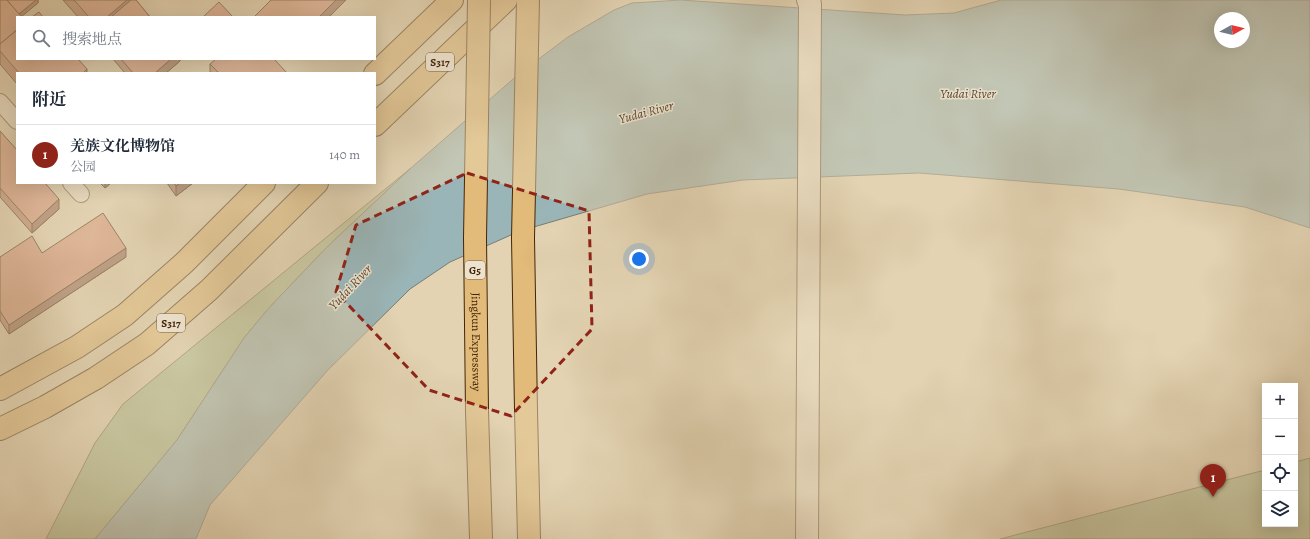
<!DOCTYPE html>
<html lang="zh">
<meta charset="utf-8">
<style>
body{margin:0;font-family:Alegreya,"Noto Serif SC",serif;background:#f2f2f3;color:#1f2937}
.controls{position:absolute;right:12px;bottom:12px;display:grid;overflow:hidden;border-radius:0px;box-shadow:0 4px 16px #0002}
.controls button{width:36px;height:36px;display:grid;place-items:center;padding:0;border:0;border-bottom:1px solid #e0e1e3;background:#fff;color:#1f2937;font:20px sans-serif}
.compass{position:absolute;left:1214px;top:12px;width:36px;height:36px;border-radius:50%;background:#fff;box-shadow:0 4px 16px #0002;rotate:82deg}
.you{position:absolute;left:639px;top:259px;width:14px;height:14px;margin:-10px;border:3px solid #fff;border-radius:50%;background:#1a73e8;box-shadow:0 0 0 6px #1a73e833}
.badge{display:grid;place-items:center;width:26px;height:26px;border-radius:50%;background:#8f2418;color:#fff;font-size:13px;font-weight:700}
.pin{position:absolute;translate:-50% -33px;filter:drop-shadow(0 1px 2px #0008)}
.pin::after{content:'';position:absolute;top:21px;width:14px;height:12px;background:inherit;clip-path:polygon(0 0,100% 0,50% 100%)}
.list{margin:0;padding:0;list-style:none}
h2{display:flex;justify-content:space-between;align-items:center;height:52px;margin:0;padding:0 16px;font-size:17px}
h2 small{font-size:13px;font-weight:400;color:#747a83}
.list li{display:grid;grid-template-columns:26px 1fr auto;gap:12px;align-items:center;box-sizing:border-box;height:60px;padding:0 16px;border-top:1px solid #e0e1e3}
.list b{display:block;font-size:15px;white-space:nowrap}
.list p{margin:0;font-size:13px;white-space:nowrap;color:#747a83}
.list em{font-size:13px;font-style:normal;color:#747a83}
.icon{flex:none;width:22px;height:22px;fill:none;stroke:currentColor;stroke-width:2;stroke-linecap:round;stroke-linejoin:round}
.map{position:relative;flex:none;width:1310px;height:539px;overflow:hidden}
.search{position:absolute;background:#fff;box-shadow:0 4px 16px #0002;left:16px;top:16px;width:360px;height:44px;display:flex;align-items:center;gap:10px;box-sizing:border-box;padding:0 14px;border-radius:0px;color:#747a83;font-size:15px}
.panel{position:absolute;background:#fff;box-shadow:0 4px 16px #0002;left:16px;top:72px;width:360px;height:112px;border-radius:0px}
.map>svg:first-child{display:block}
.green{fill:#adbe92;stroke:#78724e}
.water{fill:#9ab5b7;stroke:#777c72;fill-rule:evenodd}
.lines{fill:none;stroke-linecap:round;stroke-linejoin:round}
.service-casing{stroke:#6b5134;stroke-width:18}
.tertiary-casing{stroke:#6b5134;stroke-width:24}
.primary-casing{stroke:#43260a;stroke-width:24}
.motorway-casing{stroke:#43260a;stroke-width:24}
.service{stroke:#ede2cd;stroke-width:16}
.tertiary{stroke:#ede2cd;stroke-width:22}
.primary{stroke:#e2ba79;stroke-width:22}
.motorway{stroke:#e2ba79;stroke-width:22}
.motorway-bridge-casing{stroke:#43260a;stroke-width:24;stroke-linecap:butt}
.motorway-bridge{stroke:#e2ba79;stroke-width:22}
.wall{fill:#b97e68;stroke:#43260a}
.shaded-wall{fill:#966755;stroke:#43260a}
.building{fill:#d79379;stroke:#43260a}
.marked{fill:none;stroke:#8f2418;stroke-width:3;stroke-dasharray:8 5;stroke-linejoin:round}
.labels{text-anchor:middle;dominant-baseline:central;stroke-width:3;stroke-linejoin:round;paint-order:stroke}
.shield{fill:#ede2cd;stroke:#765e44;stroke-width:1}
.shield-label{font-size:11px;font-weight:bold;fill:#43260a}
.street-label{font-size:12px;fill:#43260a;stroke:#ede2cd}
.water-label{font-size:13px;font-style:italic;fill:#594a35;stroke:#ede2cd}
</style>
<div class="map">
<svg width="1310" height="539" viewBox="0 0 1310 539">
<rect width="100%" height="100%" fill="#e3d3b2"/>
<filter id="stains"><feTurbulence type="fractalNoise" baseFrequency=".005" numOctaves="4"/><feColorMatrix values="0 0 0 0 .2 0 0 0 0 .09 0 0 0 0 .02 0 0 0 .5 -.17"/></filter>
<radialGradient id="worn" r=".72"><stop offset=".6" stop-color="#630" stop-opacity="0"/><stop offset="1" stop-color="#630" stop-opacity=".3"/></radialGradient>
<g class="green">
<polygon points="411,168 326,248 268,309 244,338 177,440 95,539 46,539 95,443 123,404"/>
<polygon points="1310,458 1310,539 1000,539 1265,470 1265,524 1295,524 1295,462"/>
</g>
<path class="water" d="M681,0L905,15L954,13L1001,0H1310V228L1245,207L1119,189L919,173L743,180L647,194L520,231L450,262L410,289L327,371L210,505L196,539H95L177,440L244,338L268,309L326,248L411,168L520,73L568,37L614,10L632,3ZM1220,18H1244V42H1220Z"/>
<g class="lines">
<g class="service-casing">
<g id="service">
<polyline points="0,102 17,121"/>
<polyline points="71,183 81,194"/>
</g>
</g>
<g class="tertiary-casing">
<polyline id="tertiary" points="807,539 810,4 808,0"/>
</g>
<g class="primary-casing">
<g id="primary">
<polyline points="375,74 452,0"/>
<polyline points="375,125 506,0"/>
<polyline points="0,389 77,347 125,315 184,263 264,183"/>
<polyline points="0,429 45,407 96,378 147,344 209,290 317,183"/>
</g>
</g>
<g class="motorway-casing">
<polyline id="motorway" points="528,0 523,238 526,410 529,539"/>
</g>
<use href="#service" class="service"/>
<use href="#tertiary" class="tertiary"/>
<use href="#primary" class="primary"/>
<use href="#motorway" class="motorway"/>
<g class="motorway-bridge-casing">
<g id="motorway-bridge">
<path id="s1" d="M479,0L475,238L477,411L481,539"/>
</g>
</g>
<use href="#motorway-bridge" class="motorway-bridge"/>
</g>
<g class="wall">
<polygon points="0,0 38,0 38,3 17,17 87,73 17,73 17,84 0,64"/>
<polygon points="63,0 136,0 150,17 78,17"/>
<polygon points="113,59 180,59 180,61 166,73 125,73"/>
<polygon points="210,64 287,73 210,73"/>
<polygon points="0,131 59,209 32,233 0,197"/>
<polygon points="100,183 111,183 105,188"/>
<polygon points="167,183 193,183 176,196"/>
<polygon points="42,253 126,257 9,334 0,320 0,257"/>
</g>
<g class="shaded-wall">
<polygon points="36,0 38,0 38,3 21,17 17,16"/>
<polygon points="127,0 134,0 122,17 107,17"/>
<polygon points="336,0 346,0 329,17 319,17"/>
<polygon points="171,59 180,59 180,61 166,73 155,73"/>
<polygon points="87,69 87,73 83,73"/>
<polygon points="105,183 111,183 105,188"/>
<polygon points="180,183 193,183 176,196 176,186"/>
<polygon points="59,199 59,209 32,233 32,224"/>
<polygon points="126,248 126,257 9,334 9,325"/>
</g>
<g class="building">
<polygon points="0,0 7,0 22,17 17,17 17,30 0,44"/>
<polygon points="7,0 36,0 19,14"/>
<polygon points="74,0 127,0 107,17 89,17"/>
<polygon points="131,0 136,0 150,17 111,17"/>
<polygon points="271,0 336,0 319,17 256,17 255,16"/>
<polygon points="219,2 233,17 203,17"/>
<polygon points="39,12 43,17 32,17"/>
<polygon points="17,30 17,59 78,59 87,69 83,73 19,73 0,51 0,44"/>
<polygon points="121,59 171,59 155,73 133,73"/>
<polygon points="216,59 274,59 287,73 219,73 210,64"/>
<polygon points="0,131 17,150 17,183 45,183 59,199 32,224 0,188"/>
<polygon points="174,183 180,183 176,186"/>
<polygon points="103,213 126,248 9,325 0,311 0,257 32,236 42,253"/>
</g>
<path d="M0 0H1310V539H0ZM467,173L589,211L592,329L511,416L429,390L336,292L356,225Z" fill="#e3d3b2" fill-opacity=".55" fill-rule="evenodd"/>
<path class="marked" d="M467,173L589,211L592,329L511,416L429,390L336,292L356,225Z"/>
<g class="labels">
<g class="shield">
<rect x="426" y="53" width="28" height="18" rx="3"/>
<rect x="465" y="261" width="20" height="18" rx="3"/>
<rect x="157" y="314" width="28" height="18" rx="3"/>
</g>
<g class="shield-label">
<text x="440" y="62">S317</text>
<text x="475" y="270">G5</text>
<text x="171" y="323">S317</text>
</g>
<g class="street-label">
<text stroke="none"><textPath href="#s1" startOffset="342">Jingkun Expressway</textPath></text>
</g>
<g class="water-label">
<text x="968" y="93">Yudai River</text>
<text transform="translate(646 112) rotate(-15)">Yudai River</text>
<text transform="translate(350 287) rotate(-47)">Yudai River</text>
</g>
</g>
<rect width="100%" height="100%" filter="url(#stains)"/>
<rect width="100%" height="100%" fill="url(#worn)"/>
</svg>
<div class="controls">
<button>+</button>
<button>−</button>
<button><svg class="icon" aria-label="locate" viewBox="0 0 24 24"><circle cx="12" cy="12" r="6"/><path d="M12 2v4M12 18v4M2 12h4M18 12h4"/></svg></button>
<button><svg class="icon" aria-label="layers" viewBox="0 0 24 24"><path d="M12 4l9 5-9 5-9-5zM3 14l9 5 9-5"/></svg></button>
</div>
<svg class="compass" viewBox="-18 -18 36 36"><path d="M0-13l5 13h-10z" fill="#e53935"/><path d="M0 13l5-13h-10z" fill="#747a83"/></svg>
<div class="you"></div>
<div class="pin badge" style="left:1213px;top:497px">1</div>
<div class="search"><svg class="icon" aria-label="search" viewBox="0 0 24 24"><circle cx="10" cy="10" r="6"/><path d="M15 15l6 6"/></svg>搜索地点</div>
<section class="panel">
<h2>附近<small></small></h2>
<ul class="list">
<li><span class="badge">1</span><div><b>羌族文化博物馆</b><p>公园</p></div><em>140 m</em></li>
</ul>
</section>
</div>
